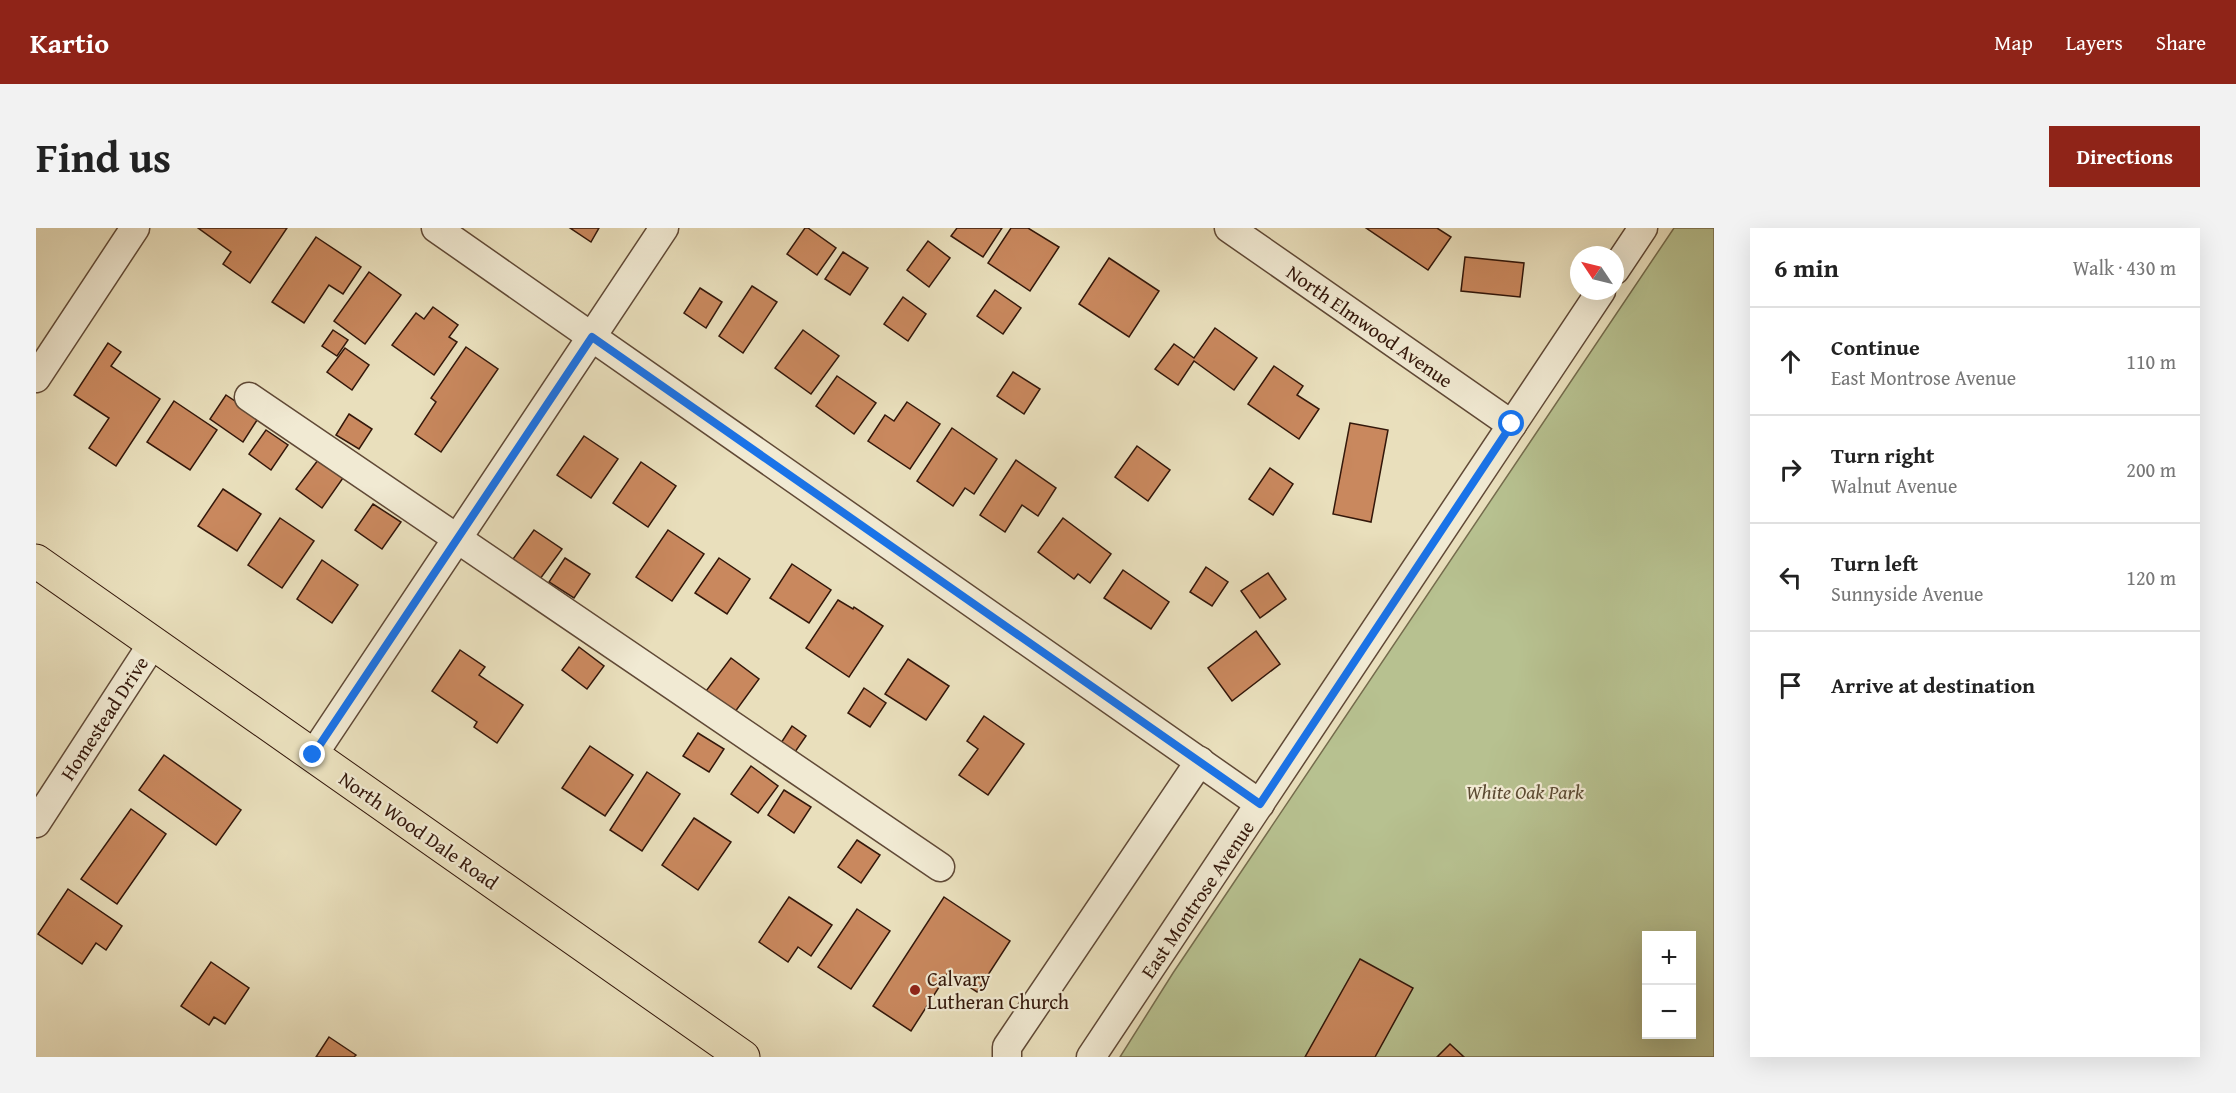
<!DOCTYPE html>
<meta charset="utf-8">
<style>
body{margin:0;font-family:"Gentium Book Plus",serif;background:#f2f2f2;color:#222}
.controls{position:absolute;right:18px;bottom:18px;display:grid;overflow:hidden;border-radius:0px;box-shadow:0 6px 24px #0002}
.controls button{width:54px;height:54px;display:grid;place-items:center;padding:0;border:0;border-bottom:2px solid #e0e0e0;background:#fff;color:#222;font:30px sans-serif}
.compass{position:absolute;left:1534px;top:18px;width:54px;height:54px;border-radius:50%;background:#fff;box-shadow:0 6px 24px #0002;rotate:305deg}
.stop{position:absolute;width:18px;height:18px;margin:-14px;border:4px solid #1a73e8;border-radius:50%;background:#fff}
.stop.end{background:#1a73e8;border-color:#fff;box-shadow:0 2px 6px #0008}
.list{margin:0;padding:0;list-style:none}
h2{display:flex;justify-content:space-between;align-items:center;height:78px;margin:0;padding:0 24px;font-size:26px}
h2 small{font-size:20px;font-weight:400;color:#767676}
.list li{display:grid;grid-template-columns:39px 1fr auto;gap:18px;align-items:center;box-sizing:border-box;height:108px;padding:0 24px;border-top:2px solid #e0e0e0}
.list b{display:block;font-size:22px;white-space:nowrap}
.list p{margin:0;font-size:20px;white-space:nowrap;color:#767676}
.list em{font-size:20px;font-style:normal;color:#767676}
.icon{flex:none;width:33px;height:33px;fill:none;stroke:currentColor;stroke-width:2;stroke-linecap:round;stroke-linejoin:round}
.map{position:relative;flex:none;width:1678px;height:829px;overflow:hidden;border-radius:0px}
header{display:flex;align-items:center;gap:36px;box-sizing:border-box;height:84px;padding:0 30px;background:#8f2418;color:#fff}
header strong{font-size:28px}
nav{display:flex;gap:33px;margin-inline-start:auto;font-size:21px}
.intro{display:flex;align-items:center;justify-content:space-between;box-sizing:border-box;height:144px;padding:0 36px}
h1{margin:0;font-size:42px}
.button{padding:15px 27px;border-radius:0px;background:#8f2418;color:#fff;font-size:21px;font-weight:700}
main{display:flex;gap:36px;padding:0 36px}
aside{flex:1;background:#fff;border-radius:0px;box-shadow:0 6px 24px #0002}
.map>svg:first-child{display:block}
.green{fill:#b7c190;stroke:#756c4d;stroke-width:1.5;fill-rule:evenodd}
.building{fill:#c9885e;stroke:#33170a;stroke-width:1.5}
.lines{fill:none;stroke-linecap:round;stroke-linejoin:round}
.minor-casing{stroke:#604936;stroke-width:31}
.major-casing{stroke:#33170a;stroke-width:35}
.minor{stroke:#f1ead3;stroke-width:28}
.major{stroke:#e9dfbc;stroke-width:33}
.route{stroke:#1a73e8;stroke-width:8}
.poi-dot{fill:#8f2418;stroke:#f1ead3;stroke-width:2}
.labels{text-anchor:middle;dominant-baseline:central;stroke-width:4.5;stroke-linejoin:round;paint-order:stroke}
.street-label{font-size:20px;fill:#33170a;stroke:#f1ead3}
.park-label{font-size:20px;font-style:italic;fill:#5b4a32;stroke:#f1ead3}
.poi-label{font-size:20px;fill:#33170a;stroke:#f1ead3;text-anchor:start}
</style>
<header>
<strong>Kartio</strong>
<nav><a>Map</a><a>Layers</a><a>Share</a></nav>
</header>
<div class="intro"><h1>Find us</h1><a class="button">Directions</a></div>
<main>
<div class="map">
<svg width="1678" height="829" viewBox="0 0 1678 829">
<rect width="100%" height="100%" fill="#e9dfbc"/>
<filter id="stains"><feTurbulence type="fractalNoise" baseFrequency=".00333" numOctaves="4"/><feColorMatrix values="0 0 0 0 .2 0 0 0 0 .09 0 0 0 0 .02 0 0 0 .5 -.17"/></filter>
<radialGradient id="worn" r=".72"><stop offset=".6" stop-color="#630" stop-opacity="0"/><stop offset="1" stop-color="#630" stop-opacity=".3"/></radialGradient>
<path class="green" d="M1638,0H1678V829H1084L1137,745ZM1610,708H1656V806H1610Z"/>
<g class="building">
<polygon points="162,0 251,0 214,55 187,36 195,24"/>
<polygon points="534,0 563,0 555,14"/>
<polygon points="769,0 772,0 800,20 781,47 751,26"/>
<polygon points="921,0 966,0 947,29 915,8"/>
<polygon points="975,0 992,0 1023,19 994,63 952,35"/>
<polygon points="1330,0 1401,0 1415,9 1392,42"/>
<polygon points="280,9 325,39 307,66 293,57 268,95 236,74"/>
<polygon points="892,13 914,30 893,59 871,42"/>
<polygon points="807,24 832,40 814,67 789,51"/>
<polygon points="1429,29 1488,35 1484,69 1425,63"/>
<polygon points="1073,30 1123,63 1093,109 1043,76"/>
<polygon points="333,44 365,67 329,116 298,93"/>
<polygon points="716,58 741,74 707,125 683,108"/>
<polygon points="664,60 686,74 670,100 648,85"/>
<polygon points="959,62 985,80 967,106 941,88"/>
<polygon points="867,69 890,86 872,113 848,96"/>
<polygon points="397,79 422,97 413,109 421,114 398,147 356,117 380,85 388,91"/>
<polygon points="1179,100 1221,130 1198,162 1158,133 1142,157 1119,141 1138,116 1158,130"/>
<polygon points="297,102 312,112 301,128 286,118"/>
<polygon points="767,102 803,128 775,166 739,140"/>
<polygon points="72,115 85,124 75,138 124,171 80,238 53,220 73,190 38,167"/>
<polygon points="430,119 462,141 405,224 379,206 400,174 395,170"/>
<polygon points="309,120 333,137 316,162 291,144"/>
<polygon points="1238,138 1267,158 1261,167 1283,181 1263,211 1212,176"/>
<polygon points="977,144 1004,161 988,186 961,168"/>
<polygon points="801,148 840,175 818,206 780,178"/>
<polygon points="190,167 223,189 207,214 174,191"/>
<polygon points="138,173 181,202 154,242 111,214"/>
<polygon points="871,174 904,196 874,241 832,213 849,187 858,193"/>
<polygon points="313,186 336,201 323,221 300,207"/>
<polygon points="1314,195 1352,202 1335,294 1297,286"/>
<polygon points="916,200 961,231 938,266 929,260 917,278 881,253"/>
<polygon points="230,202 252,217 235,242 213,226"/>
<polygon points="548,208 582,231 555,270 521,247"/>
<polygon points="1101,218 1134,242 1112,273 1079,249"/>
<polygon points="282,232 307,250 286,280 260,261"/>
<polygon points="980,232 1020,260 1002,288 986,277 969,304 944,287"/>
<polygon points="605,234 640,258 612,299 577,275"/>
<polygon points="1234,240 1257,256 1237,287 1213,271"/>
<polygon points="187,261 225,286 201,323 162,298"/>
<polygon points="337,276 365,294 346,321 319,302"/>
<polygon points="244,290 278,313 246,360 212,337"/>
<polygon points="1027,290 1075,326 1054,355 1042,346 1038,351 1002,324"/>
<polygon points="498,302 526,321 504,351 477,331"/>
<polygon points="632,302 668,326 636,373 600,349"/>
<polygon points="529,330 554,346 538,370 513,354"/>
<polygon points="683,330 714,351 691,386 659,365"/>
<polygon points="286,332 322,357 296,395 261,371"/>
<polygon points="756,336 795,362 773,395 734,370"/>
<polygon points="1170,339 1192,354 1176,378 1154,364"/>
<polygon points="1087,342 1133,374 1115,401 1068,370"/>
<polygon points="1232,345 1250,371 1224,390 1205,363"/>
<polygon points="802,372 817,381 818,379 847,398 813,449 770,420"/>
<polygon points="1220,403 1244,436 1196,473 1172,440"/>
<polygon points="543,419 568,438 551,461 526,442"/>
<polygon points="424,422 449,439 443,447 487,477 461,515 438,499 441,494 396,463"/>
<polygon points="695,430 723,451 696,488 667,467"/>
<polygon points="872,431 913,458 890,492 849,466"/>
<polygon points="828,460 850,475 834,499 812,485"/>
<polygon points="948,488 988,516 952,567 923,547 942,521 931,513"/>
<polygon points="756,498 770,508 759,524 745,515"/>
<polygon points="662,505 688,521 673,544 647,528"/>
<polygon points="554,518 597,547 569,588 526,560"/>
<polygon points="128,527 205,582 180,617 103,562"/>
<polygon points="715,538 742,558 722,585 695,566"/>
<polygon points="611,544 644,566 606,623 574,602"/>
<polygon points="748,562 775,579 758,605 732,587"/>
<polygon points="95,581 130,606 81,676 45,651"/>
<polygon points="658,590 695,614 662,662 626,637"/>
<polygon points="821,612 844,627 825,655 802,639"/>
<polygon points="32,661 86,698 70,722 60,715 46,736 2,706"/>
<polygon points="753,669 796,697 775,728 762,719 752,734 723,714"/>
<polygon points="908,669 974,713 941,764 912,745 875,803 837,778"/>
<polygon points="821,681 854,703 815,761 782,739"/>
<polygon points="1324,731 1377,760 1339,829 1269,829"/>
<polygon points="175,734 213,760 189,796 178,789 173,797 145,778"/>
<polygon points="293,809 320,827 318,829 280,829"/>
<polygon points="1414,816 1428,829 1401,829"/>
</g>
<g class="lines">
<g class="minor-casing">
<g id="minor">
<polyline points="400,0 1224,576"/>
<polyline points="1193,0 1476,197"/>
<polyline points="1579,42 1607,0"/>
<polyline points="0,150 99,0"/>
<polyline points="213,169 904,639"/>
<polyline points="277,527 628,0"/>
<polyline points="0,595 117,415"/>
<polyline points="971,829 971,819 1164,533"/>
<polyline points="1055,829 1565,63"/>
</g>
</g>
<g class="major-casing">
<polyline id="major" points="0,333 707,829"/>
</g>
<use href="#minor" class="minor"/>
<use href="#major" class="major"/>
</g>
<g class="lines">
<polyline class="route" points="277,527 556,109 1224,576 1476,196"/>
</g>
<circle class="poi-dot" cx="879" cy="762" r="6"/>
<g class="labels">
<g class="street-label">
<text transform="translate(1334 98) rotate(35)">North Elmwood Avenue</text>
<text transform="translate(68 490) rotate(-57)">Homestead Drive</text>
<text transform="translate(383 602) rotate(35)">North Wood Dale Road</text>
<text transform="translate(1161 671) rotate(-56)">East Montrose Avenue</text>
</g>
<g class="park-label">
<text x="1489" y="563">White Oak Park</text>
</g>
<g class="poi-label">
<text x="891" y="750">Calvary<tspan x="891" dy="23">Lutheran Church</tspan></text>
</g>
</g>
<rect width="100%" height="100%" filter="url(#stains)"/>
<rect width="100%" height="100%" fill="url(#worn)"/>
</svg>
<div class="controls">
<button>+</button>
<button>−</button>
</div>
<svg class="compass" viewBox="-18 -18 36 36"><path d="M0-13l5 13h-10z" fill="#e53935"/><path d="M0 13l5-13h-10z" fill="#767676"/></svg>
<div class="stop" style="left:1476px;top:196px"></div>
<div class="stop end" style="left:277px;top:527px"></div>
</div>
<aside>
<h2>6 min<small>Walk · 430 m</small></h2>
<ul class="list">
<li><svg class="icon" aria-label="ahead" viewBox="0 0 24 24"><path d="M12 20V5M6 11l6-6 6 6"/></svg><div><b>Continue</b><p>East Montrose Avenue</p></div><em>110 m</em></li>
<li><svg class="icon" aria-label="right" viewBox="0 0 24 24"><path d="M7 20v-9h11M14 6l5 5-5 5"/></svg><div><b>Turn right</b><p>Walnut Avenue</p></div><em>200 m</em></li>
<li><svg class="icon" aria-label="left" viewBox="0 0 24 24"><path d="M17 20v-9H6M10 6l-5 5 5 5"/></svg><div><b>Turn left</b><p>Sunnyside Avenue</p></div><em>120 m</em></li>
<li><svg class="icon" aria-label="arrive" viewBox="0 0 24 24"><path d="M6 21V4h12l-3 4 3 4H6"/></svg><div><b>Arrive at destination</b></div></li>
</ul>
</aside>
</main>
